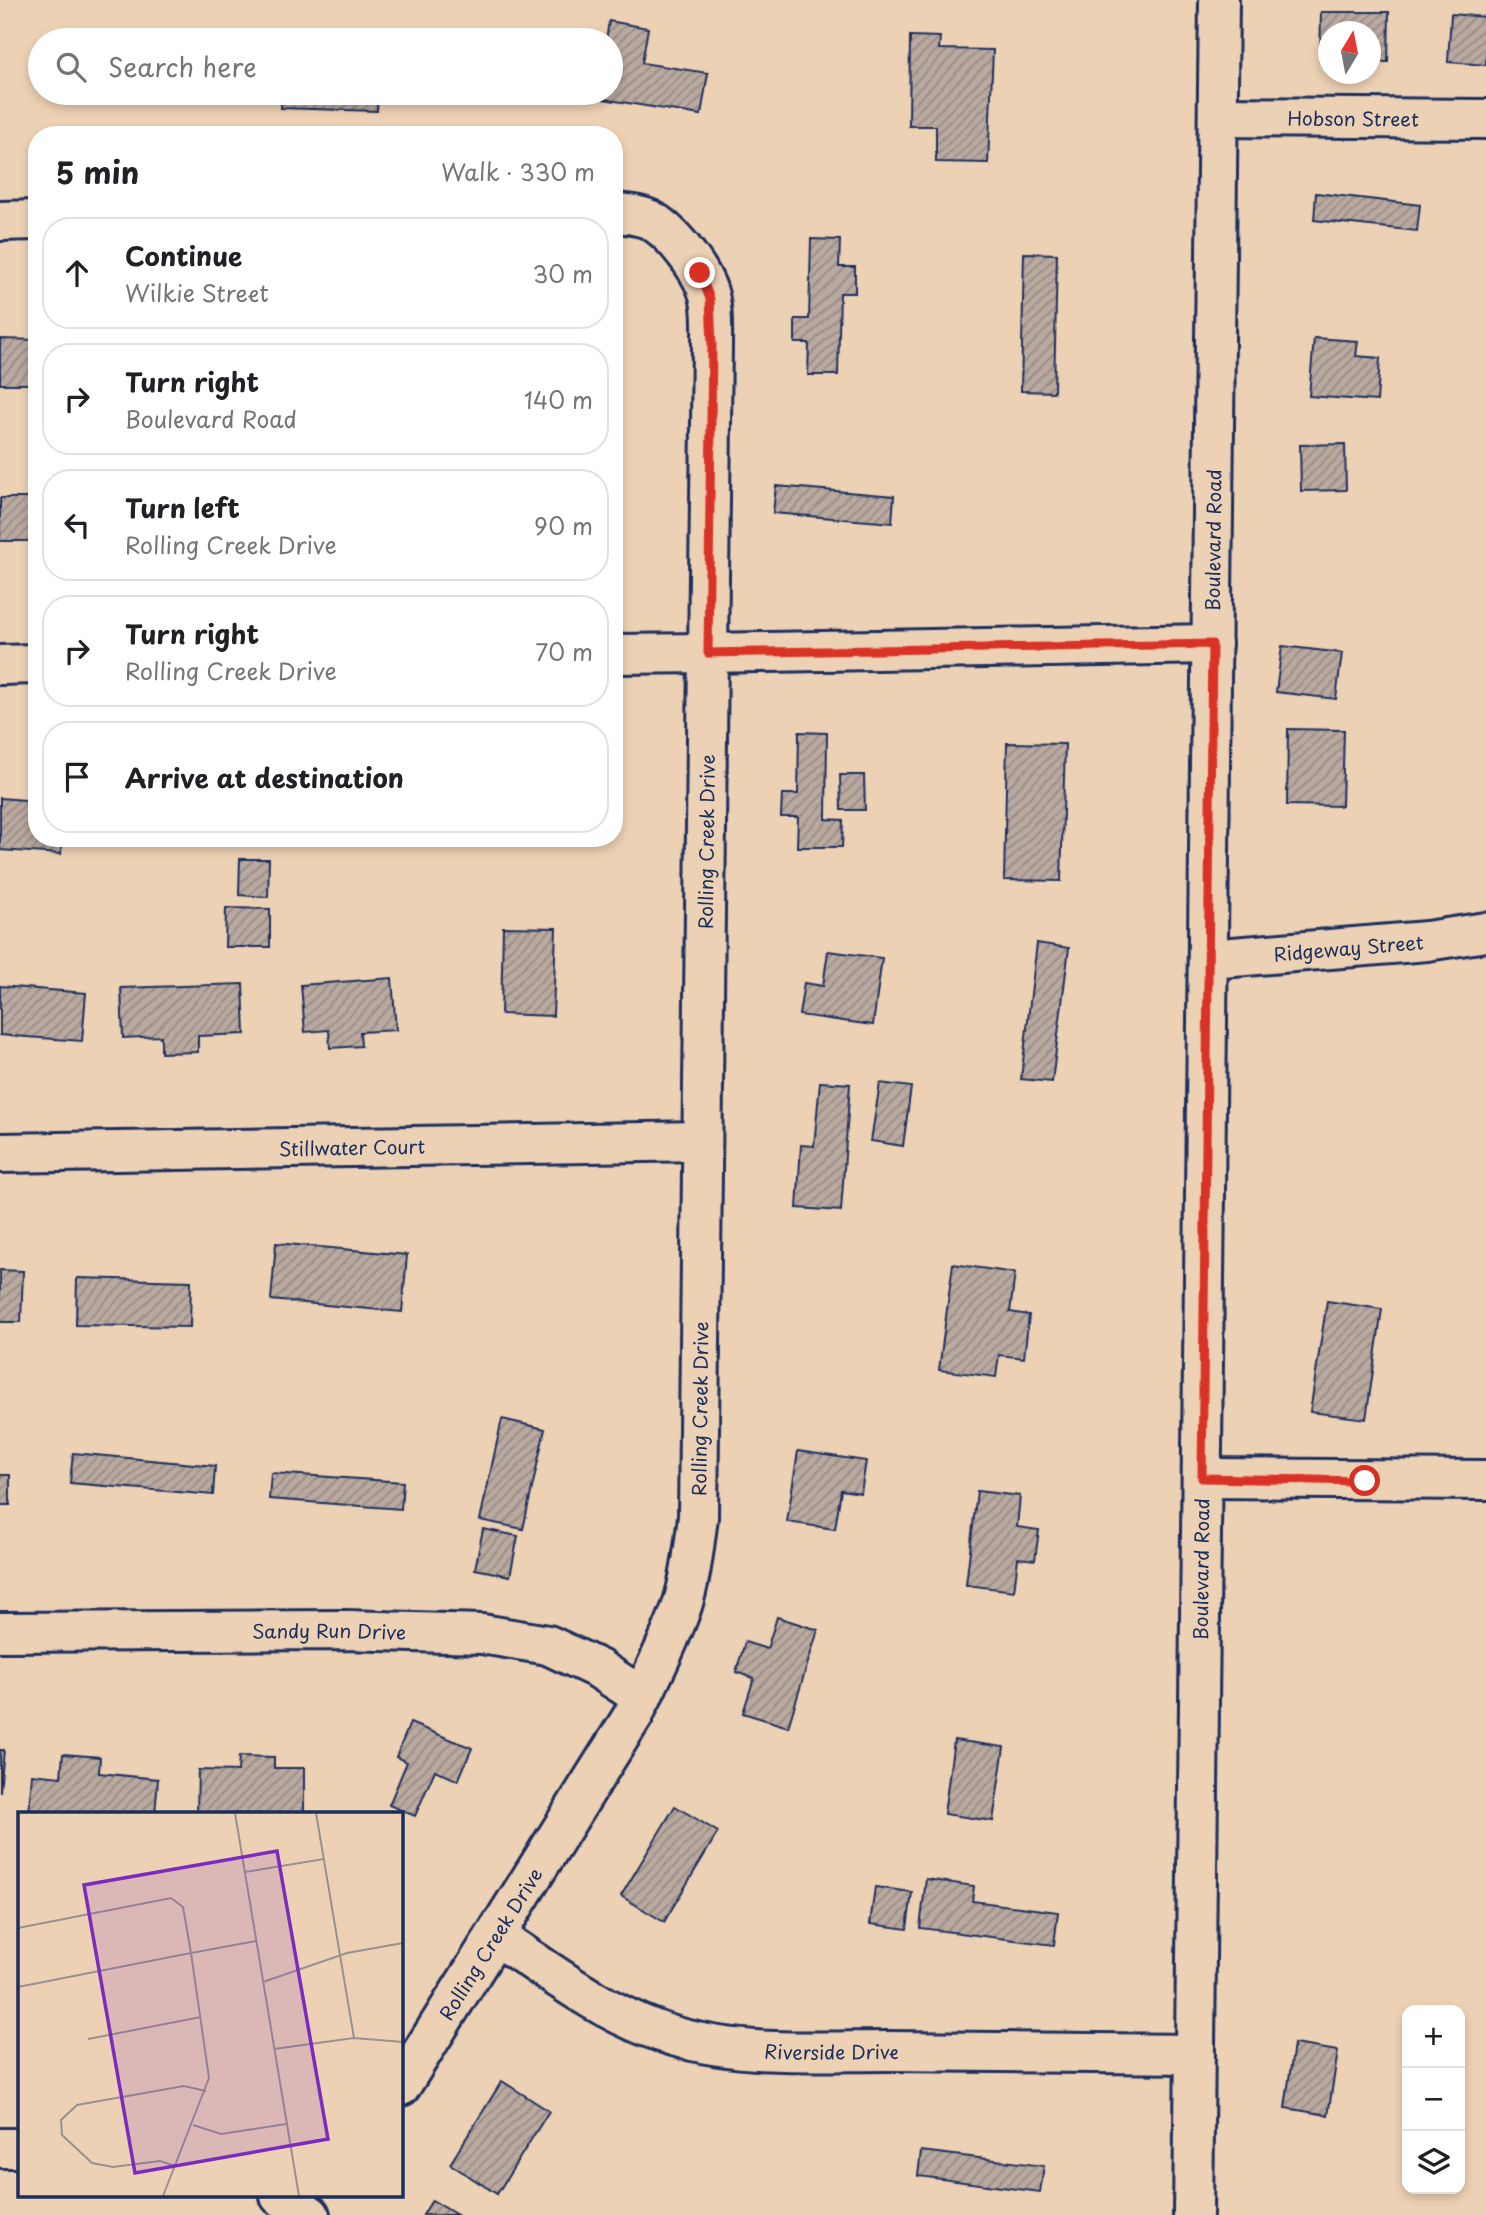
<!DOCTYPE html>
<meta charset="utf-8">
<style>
body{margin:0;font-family:"Playpen Sans",sans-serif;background:#f2f2f2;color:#202124}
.controls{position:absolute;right:21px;bottom:21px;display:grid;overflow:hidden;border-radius:14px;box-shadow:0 4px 10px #0003}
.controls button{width:63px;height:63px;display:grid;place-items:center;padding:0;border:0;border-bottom:2px solid #e0e0e0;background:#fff;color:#202124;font:35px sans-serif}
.compass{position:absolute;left:1318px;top:21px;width:63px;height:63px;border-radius:50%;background:#fff;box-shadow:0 4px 10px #0003;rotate:10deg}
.stop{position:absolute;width:21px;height:21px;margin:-16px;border:5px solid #d93025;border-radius:50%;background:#fff}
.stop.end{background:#d93025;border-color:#fff;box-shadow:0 2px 7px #0008}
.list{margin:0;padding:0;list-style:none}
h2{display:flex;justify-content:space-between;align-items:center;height:91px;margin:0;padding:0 28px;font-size:30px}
h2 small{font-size:23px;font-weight:400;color:#757577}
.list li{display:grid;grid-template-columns:46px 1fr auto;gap:21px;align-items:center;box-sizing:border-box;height:112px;margin:0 14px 14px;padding:0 14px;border:2px solid #e0e0e0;border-radius:28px}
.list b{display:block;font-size:26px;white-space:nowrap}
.list p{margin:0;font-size:23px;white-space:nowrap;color:#757577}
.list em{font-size:23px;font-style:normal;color:#757577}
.icon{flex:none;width:38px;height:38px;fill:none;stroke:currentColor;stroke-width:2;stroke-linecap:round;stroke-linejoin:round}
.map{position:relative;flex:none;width:1486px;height:2215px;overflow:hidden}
.search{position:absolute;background:#fff;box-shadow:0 4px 10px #0003;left:28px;top:28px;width:595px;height:77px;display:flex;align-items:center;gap:18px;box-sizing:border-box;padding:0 24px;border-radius:38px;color:#757577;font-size:26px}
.panel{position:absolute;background:#fff;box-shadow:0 4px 10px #0003;left:28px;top:126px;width:595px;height:721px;border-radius:28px}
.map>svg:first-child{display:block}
.building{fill:url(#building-hatch);stroke:#1b2f5e;stroke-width:2}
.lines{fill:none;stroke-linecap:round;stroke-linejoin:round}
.minor-casing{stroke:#1b2f5e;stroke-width:44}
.minor{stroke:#edd1b4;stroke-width:38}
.route{stroke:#d93025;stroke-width:9}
.labels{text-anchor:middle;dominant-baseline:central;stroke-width:5;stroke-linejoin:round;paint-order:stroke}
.street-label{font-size:19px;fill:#1b2f5e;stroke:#edd1b4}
.inset-road{fill:none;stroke:#999092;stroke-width:2}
.view{fill:#7b2cbf;fill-opacity:0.15;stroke:#7b2cbf;stroke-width:3.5}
.inset-edge{fill:none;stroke:#1b2f5e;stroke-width:3.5}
</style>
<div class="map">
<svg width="1486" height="2215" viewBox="0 0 1486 2215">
<defs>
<pattern id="building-hatch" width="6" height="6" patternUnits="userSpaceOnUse" patternTransform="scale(1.75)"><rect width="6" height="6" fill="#b9a99f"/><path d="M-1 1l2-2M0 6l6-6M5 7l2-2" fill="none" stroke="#968a85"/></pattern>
</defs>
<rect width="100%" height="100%" fill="#edd1b4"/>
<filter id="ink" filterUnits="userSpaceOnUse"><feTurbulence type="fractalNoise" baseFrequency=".0143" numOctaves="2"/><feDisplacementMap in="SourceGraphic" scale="14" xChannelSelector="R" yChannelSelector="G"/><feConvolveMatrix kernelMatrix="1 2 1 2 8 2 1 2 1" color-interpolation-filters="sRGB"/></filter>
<g filter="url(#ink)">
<g class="building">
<polygon points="1321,12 1389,12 1388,62 1370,62 1370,32 1328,32 1328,61 1320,61"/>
<polygon points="1451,14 1486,17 1486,65 1448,62"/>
<polygon points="609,21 648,28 642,63 708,73 701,115 597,98 598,93 611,93 611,40 606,40"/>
<polygon points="910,36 940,37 939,49 993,50 988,163 936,162 936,126 909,126"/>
<polygon points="426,37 557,40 426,40"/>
<polygon points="282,93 378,93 377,111 281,108"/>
<polygon points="1316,193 1420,205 1417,231 1314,220"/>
<polygon points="811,239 840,240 839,267 855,267 855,293 840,293 838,375 808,375 809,343 795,343 795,319 809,319"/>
<polygon points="1024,253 1057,254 1054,392 1021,391"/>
<polygon points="1314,338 1358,341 1356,356 1380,358 1377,401 1309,396"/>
<polygon points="0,339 37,340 37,384 0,384"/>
<polygon points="1345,444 1346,490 1301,491 1300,445"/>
<polygon points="776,486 894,496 892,523 773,513"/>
<rect x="0" y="498" width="37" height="43"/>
<polygon points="1282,646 1342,653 1336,699 1276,692"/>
<polygon points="1288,729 1344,730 1342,806 1287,805"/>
<polygon points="799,732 827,733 826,819 843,820 842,847 797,847 798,817 781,817 782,794 798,794"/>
<polygon points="1007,743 1065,744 1061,881 1004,880"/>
<polygon points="840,775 864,775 865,810 841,810"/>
<polygon points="0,798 37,801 37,838 62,838 61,854 0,850"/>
<polygon points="240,859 269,859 268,897 239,895"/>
<polygon points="226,908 270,909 270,947 225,947"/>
<polygon points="503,927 556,928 553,1016 501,1014"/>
<polygon points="1037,943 1069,948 1052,1082 1021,1079"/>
<polygon points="828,951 882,958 873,1025 799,1015 804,983 823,986"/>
<polygon points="392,978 396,1030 360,1032 361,1046 330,1048 329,1030 305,1032 301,985"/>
<polygon points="243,984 245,1034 198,1036 198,1052 161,1053 161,1036 123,1038 121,988"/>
<polygon points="0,986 86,993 82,1041 0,1035"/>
<polygon points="820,1082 850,1084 841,1211 797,1208 801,1145 814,1146"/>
<polygon points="880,1083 911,1087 903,1146 871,1141"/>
<polygon points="276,1243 407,1255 402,1312 271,1300"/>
<polygon points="953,1264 1015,1273 1010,1312 1029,1315 1024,1358 999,1355 996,1377 939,1370"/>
<polygon points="0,1270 23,1271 21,1322 0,1322"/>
<polygon points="77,1278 191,1281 190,1327 76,1325"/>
<polygon points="1327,1301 1382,1309 1366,1419 1310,1412"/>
<polygon points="502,1419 545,1429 523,1529 480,1520"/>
<polygon points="798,1451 866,1461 861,1493 841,1490 835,1529 787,1522"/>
<polygon points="73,1453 215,1466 213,1495 70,1483"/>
<polygon points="271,1473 403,1482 401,1509 269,1499"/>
<rect x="0" y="1475" width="10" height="30"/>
<polygon points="977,1491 1020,1496 1017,1527 1039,1530 1035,1560 1018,1558 1014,1591 966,1585"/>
<polygon points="483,1529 518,1536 510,1576 475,1569"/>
<polygon points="777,1617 818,1630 788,1727 743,1713 754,1678 736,1672 745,1642 767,1649"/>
<polygon points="410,1723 472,1748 458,1781 435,1770 415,1816 389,1805 407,1762 396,1757"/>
<polygon points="954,1740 1004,1747 993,1821 944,1814"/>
<polygon points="0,1750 4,1750 0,1792"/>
<polygon points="63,1754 100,1757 99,1773 158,1779 155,1814 29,1814 32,1774 61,1777"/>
<polygon points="239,1756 274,1757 274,1768 304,1768 304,1814 197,1814 198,1770 238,1771"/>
<polygon points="675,1806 718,1832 664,1922 621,1896"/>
<polygon points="926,1879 974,1886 972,1901 1058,1912 1054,1945 920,1928"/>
<polygon points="875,1887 912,1892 907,1929 870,1924"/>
<polygon points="1294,2044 1338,2051 1328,2115 1285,2108"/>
<polygon points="502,2081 549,2111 497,2194 450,2164"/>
<polygon points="921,2151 1044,2166 1040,2192 918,2176"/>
<polygon points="432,2200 457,2215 423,2215"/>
</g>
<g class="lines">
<g class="minor-casing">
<g id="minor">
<path id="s1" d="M1218,117L1486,119"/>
<path d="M614,213C628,214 645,215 657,224C677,238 706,276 710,300C713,314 712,330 712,345L708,653L614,654"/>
<polyline points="0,221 37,220"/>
<polyline points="0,665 37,664"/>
<path id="s2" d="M1209,959L1427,941L1486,932"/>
<path id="s3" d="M0,1153L702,1141"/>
<polyline points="1202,1478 1486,1480"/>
<path id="s4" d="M0,1632L345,1630L482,1634L548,1645L599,1669L642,1697"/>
<path id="s5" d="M496,1936C549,1971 600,2011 661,2032C732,2057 813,2051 887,2051C990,2052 1092,2053 1195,2054"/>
<path id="s6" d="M401,2086L634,1714C650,1679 668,1645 681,1609C691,1579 694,1547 698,1517L708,653L1212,644"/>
<polyline points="0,2148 19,2148"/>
<polyline points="280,2196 310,2215"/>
<path id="s7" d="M1193,2215L1219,0"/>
</g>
</g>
<use href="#minor" class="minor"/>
</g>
</g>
<g class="lines" filter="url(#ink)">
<polyline class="route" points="700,273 710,299 712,345 708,653 1212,644 1202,1478 1365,1481"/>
</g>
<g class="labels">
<g class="street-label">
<text stroke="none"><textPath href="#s1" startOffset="135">Hobson Street</textPath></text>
<text stroke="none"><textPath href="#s7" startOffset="1675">Boulevard Road</textPath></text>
<text stroke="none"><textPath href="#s6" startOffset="1323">Rolling Creek Drive</textPath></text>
<text stroke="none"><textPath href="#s2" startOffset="140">Ridgeway Street</textPath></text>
<text stroke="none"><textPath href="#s3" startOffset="352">Stillwater Court</textPath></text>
<text stroke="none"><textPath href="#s6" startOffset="756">Rolling Creek Drive</textPath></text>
<text stroke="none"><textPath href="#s7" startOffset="646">Boulevard Road</textPath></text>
<text stroke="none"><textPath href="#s4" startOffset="329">Sandy Run Drive</textPath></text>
<text stroke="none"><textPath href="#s6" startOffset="168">Rolling Creek Drive</textPath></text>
<text stroke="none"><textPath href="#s5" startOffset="364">Riverside Drive</textPath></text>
</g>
</g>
<g transform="translate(18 1812)">
<rect width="385" height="385" fill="#edd1b4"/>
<path class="inset-road" d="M217,1L281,384M298,1L336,226M227,60L306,47M0,116L153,86L165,95L173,141L0,175M245,170L329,141L385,131M70,227L183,205M256,237L336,226L385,230M175,313L203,322L268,312M158,354L142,349L95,355L74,351L44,323L43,308L59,293L166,274L188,279M145,384L191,266L173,141L238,129"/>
<path class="view" d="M259,39L310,327L117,361L66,73Z"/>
<rect width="385" height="385" class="inset-edge"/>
</g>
</svg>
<div class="controls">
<button>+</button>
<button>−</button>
<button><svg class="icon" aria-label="layers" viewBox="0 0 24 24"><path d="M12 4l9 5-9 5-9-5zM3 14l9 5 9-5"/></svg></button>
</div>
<svg class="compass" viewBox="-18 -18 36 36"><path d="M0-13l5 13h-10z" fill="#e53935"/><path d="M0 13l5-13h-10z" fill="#757577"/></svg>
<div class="stop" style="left:1365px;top:1481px"></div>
<div class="stop end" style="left:700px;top:273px"></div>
<div class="search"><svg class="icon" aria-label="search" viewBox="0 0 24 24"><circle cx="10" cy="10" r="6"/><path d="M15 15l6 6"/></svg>Search here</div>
<section class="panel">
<h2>5 min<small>Walk · 330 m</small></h2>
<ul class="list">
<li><svg class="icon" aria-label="ahead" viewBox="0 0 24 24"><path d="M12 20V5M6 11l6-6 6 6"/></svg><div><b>Continue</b><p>Wilkie Street</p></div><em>30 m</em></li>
<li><svg class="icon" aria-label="right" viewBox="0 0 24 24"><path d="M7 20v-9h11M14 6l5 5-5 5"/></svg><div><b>Turn right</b><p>Boulevard Road</p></div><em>140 m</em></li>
<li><svg class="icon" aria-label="left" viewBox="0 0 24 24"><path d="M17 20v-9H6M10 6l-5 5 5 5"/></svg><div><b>Turn left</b><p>Rolling Creek Drive</p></div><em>90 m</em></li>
<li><svg class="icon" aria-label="right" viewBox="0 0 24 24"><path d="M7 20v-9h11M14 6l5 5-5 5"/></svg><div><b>Turn right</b><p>Rolling Creek Drive</p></div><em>70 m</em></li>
<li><svg class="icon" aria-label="arrive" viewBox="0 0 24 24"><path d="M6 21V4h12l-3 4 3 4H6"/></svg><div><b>Arrive at destination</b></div></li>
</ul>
</section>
</div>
